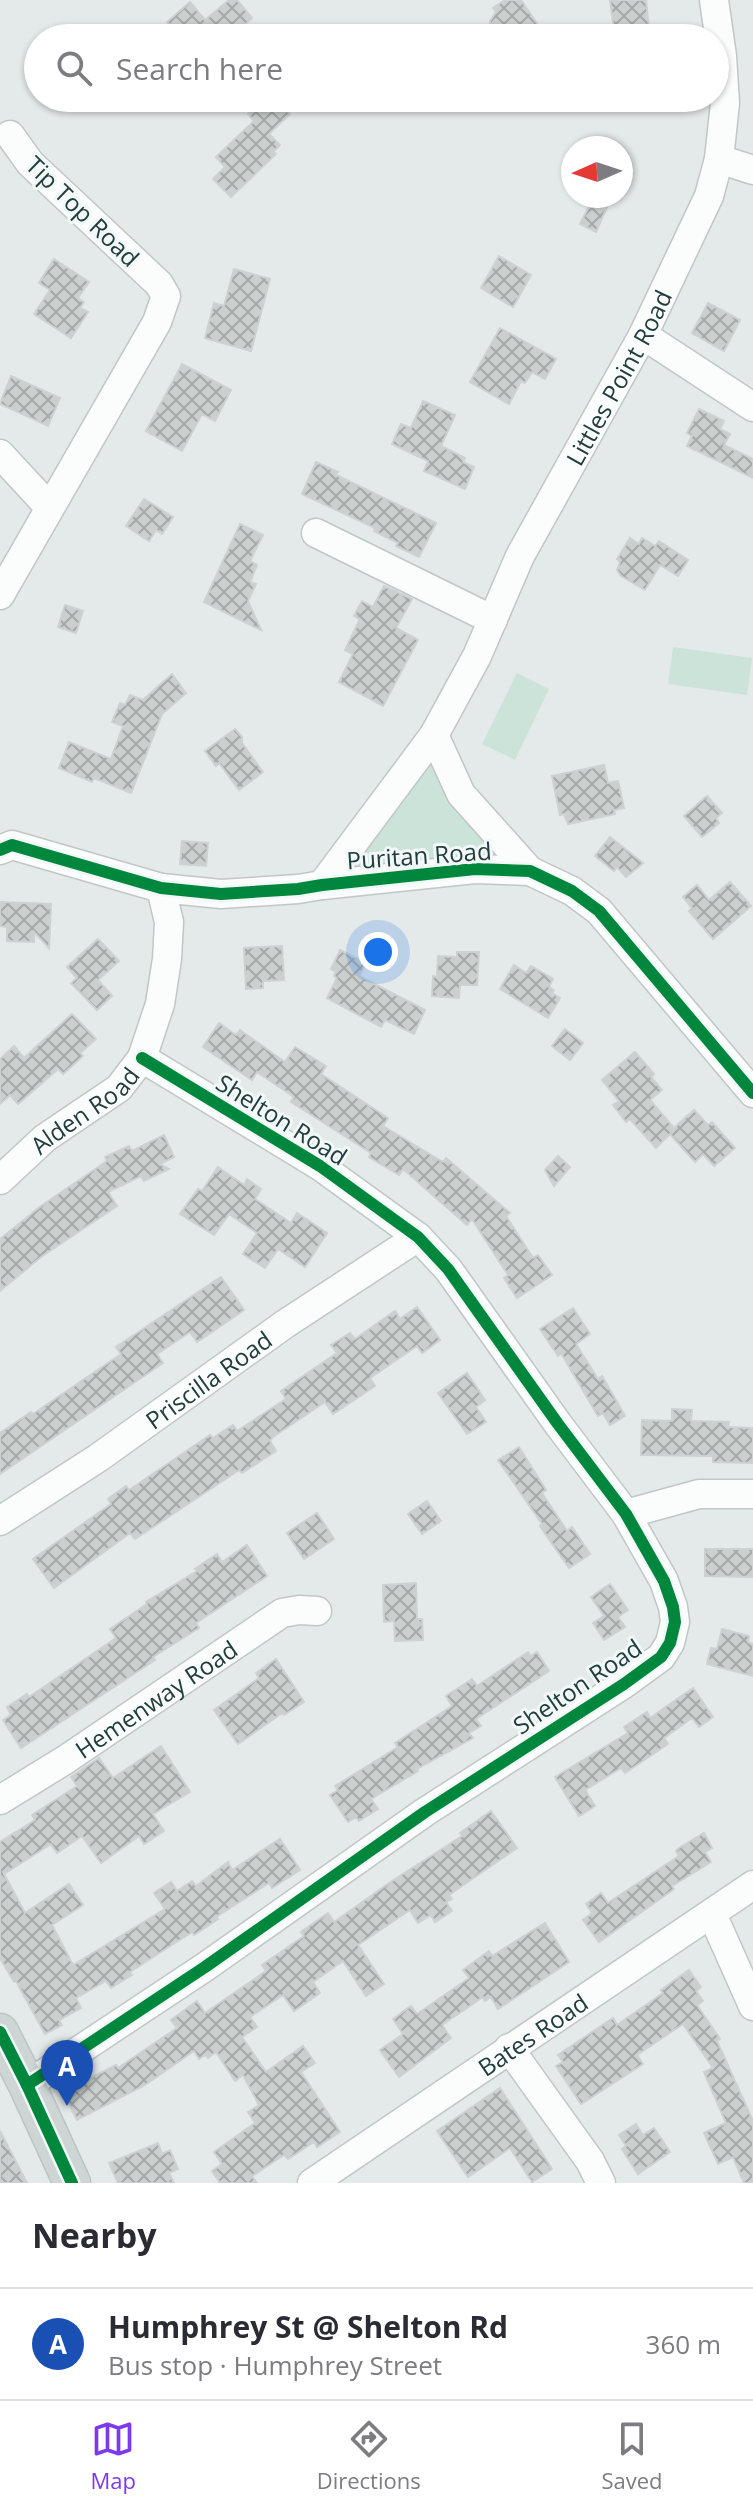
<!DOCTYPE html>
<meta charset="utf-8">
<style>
body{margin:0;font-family:"Open Sans",sans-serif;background:#f2f2f3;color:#2b2b33}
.compass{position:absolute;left:561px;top:136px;width:72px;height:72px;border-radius:50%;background:#fff;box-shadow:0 2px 6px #0004;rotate:267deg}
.you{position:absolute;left:378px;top:952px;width:28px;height:28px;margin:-20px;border:6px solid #fff;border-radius:50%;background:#1a73e8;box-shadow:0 0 0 12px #1a73e833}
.badge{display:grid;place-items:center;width:52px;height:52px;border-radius:50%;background:#7c3aed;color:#fff;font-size:26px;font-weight:700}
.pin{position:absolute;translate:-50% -66px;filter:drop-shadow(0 2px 4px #0008)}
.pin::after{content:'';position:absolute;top:42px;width:28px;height:24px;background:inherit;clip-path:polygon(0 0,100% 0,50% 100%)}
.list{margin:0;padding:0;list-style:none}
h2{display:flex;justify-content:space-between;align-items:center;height:104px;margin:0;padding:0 32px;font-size:34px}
h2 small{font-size:26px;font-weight:400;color:#7c7c81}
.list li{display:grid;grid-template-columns:52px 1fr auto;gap:24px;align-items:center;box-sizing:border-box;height:112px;padding:0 32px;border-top:2px solid #e1e1e2}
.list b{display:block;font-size:30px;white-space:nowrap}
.list p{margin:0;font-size:26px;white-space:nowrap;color:#7c7c81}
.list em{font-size:26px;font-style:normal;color:#7c7c81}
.icon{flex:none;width:44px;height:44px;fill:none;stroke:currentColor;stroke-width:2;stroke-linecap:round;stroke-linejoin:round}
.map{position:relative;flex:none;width:753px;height:2183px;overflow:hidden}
.search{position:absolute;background:#fff;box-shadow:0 2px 6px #0004;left:24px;right:24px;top:24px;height:88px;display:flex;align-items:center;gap:20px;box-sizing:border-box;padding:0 28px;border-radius:44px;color:#7c7c81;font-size:30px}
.sheet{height:216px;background:#fff}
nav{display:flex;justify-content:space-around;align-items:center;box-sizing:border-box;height:112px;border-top:2px solid #e1e1e2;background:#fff;font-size:22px;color:#7c7c81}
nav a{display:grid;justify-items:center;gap:4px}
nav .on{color:#7c3aed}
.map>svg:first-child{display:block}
.green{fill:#cce3da}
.building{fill:url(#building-cross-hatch);stroke:#ccd2d2;stroke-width:2}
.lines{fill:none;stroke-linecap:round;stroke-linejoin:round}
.minor-casing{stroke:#c1c6c6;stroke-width:31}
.major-casing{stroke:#bcc5c5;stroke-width:39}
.minor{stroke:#fbfcfc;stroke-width:28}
.major{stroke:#cdd5d5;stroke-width:36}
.cycleway-casing{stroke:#f1f8f7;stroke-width:17}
.cycleway{stroke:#00873e;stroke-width:12}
.labels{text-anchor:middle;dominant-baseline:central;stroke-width:6;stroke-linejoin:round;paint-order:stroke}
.street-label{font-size:24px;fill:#213d3d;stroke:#f1f8f7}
</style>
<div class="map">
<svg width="753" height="2183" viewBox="0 0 753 2183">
<defs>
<pattern id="building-cross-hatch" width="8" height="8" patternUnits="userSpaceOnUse" patternTransform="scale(2)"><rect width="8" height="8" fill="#cbd0cf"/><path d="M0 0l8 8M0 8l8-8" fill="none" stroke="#a4aaa9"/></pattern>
</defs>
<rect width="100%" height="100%" fill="#e4e9e9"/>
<g class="green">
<polygon points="673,647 752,658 747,695 668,684"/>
<polygon points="517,673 549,689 515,760 482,744"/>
<polygon points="430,752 500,856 356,871 358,845"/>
</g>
<g class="building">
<polygon points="229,0 237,0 252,18 230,38 180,38 167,22 190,2 205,20"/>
<polygon points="505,0 521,0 547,38 498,38 490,28 490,21 496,12 493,8"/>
<polygon points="610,0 646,0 650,38 615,38"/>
<polygon points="264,98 275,98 290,114 269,134 280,145 273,152 276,154 231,197 213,179 225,167 216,157 254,121 248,114"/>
<polygon points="594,196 612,196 596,232 580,224"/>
<polygon points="499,256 531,275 513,307 481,288"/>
<polygon points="54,259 89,282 78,298 84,302 80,308 88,312 71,338 34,314 50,290 39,283"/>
<polygon points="234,269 270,279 251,351 205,338 214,303 224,306"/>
<polygon points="708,303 740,320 724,351 692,333"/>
<polygon points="500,328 556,359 545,379 532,372 525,383 521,381 509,404 470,382"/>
<polygon points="182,364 231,390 215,421 202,414 182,451 146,431"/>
<polygon points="11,376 60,398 48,426 0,404"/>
<polygon points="423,401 455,415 441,446 465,458 463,462 474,467 465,489 424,471 428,461 392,444 401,424 411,428"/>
<polygon points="699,409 724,421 720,429 730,434 724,445 753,459 753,478 687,446 692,436 687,433"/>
<polygon points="316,462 338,472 336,475 436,523 419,557 396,546 398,543 374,531 375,528 302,494"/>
<polygon points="144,499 173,517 162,534 156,530 149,541 126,526"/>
<polygon points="240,524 263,535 250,561 257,565 250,582 256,584 248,601 261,630 204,602"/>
<polygon points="630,538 639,544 642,538 655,546 659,541 688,560 678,576 660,565 645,590 621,576 617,570 620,562 617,559"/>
<polygon points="384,586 412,599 396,628 418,640 383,706 339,682 353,654 345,650 360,619 354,616 362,601 373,607"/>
<polygon points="65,605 83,611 76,633 58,627"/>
<polygon points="172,674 186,693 162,714 131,793 94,778 92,782 59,768 69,742 111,759 123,726 112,722 120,703 125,705 130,695 143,700"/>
<polygon points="235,729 242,737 242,743 263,772 239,790 219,763 216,766 205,751"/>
<polygon points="604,765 608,783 618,781 624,808 614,810 615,814 568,824 564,814 560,815 552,776"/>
<polygon points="707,796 722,813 716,818 719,823 702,837 684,816"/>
<polygon points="610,837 643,863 626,877 617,867 614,871 595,856"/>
<polygon points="182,841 208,843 206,866 180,864"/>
<polygon points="730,882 751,906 713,939 689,911 692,908 683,897 697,885 709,900"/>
<polygon points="0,902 51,904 49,948 34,932 34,942 7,941 7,927 0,926"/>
<polygon points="98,939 119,961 98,980 112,996 97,1010 71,983 77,978 67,967"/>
<polygon points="282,946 284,980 263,981 263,988 246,989 244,948"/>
<polygon points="340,950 366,963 359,976 425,1010 414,1034 385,1020 381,1027 327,998 337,978 334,976 336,972 331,969"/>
<polygon points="457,952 479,952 477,985 460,985 459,998 432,996 433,976 437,977 438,956 457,957"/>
<polygon points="514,965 526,973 531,966 553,979 549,987 554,990 552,993 560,998 548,1018 500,989"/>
<polygon points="72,1014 96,1039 80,1053 83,1056 63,1074 58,1069 18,1104 10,1095 0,1104 0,1059 14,1046 24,1058"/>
<polygon points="219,1023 236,1035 240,1030 285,1062 295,1047 326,1066 321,1074 388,1118 383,1126 443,1162 446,1158 510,1213 506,1216 533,1258 538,1255 552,1275 517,1298 504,1278 508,1275 472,1219 467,1225 403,1169 399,1175 369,1157 371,1153 291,1102 294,1097 257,1072 252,1080 203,1047"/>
<polygon points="565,1029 583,1043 570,1060 552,1046"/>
<polygon points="635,1052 654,1074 651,1077 662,1090 650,1100 674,1128 694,1110 708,1125 712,1122 735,1148 714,1166 703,1154 695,1162 670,1134 656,1148 630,1119 626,1122 613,1105 619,1101 602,1080"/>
<polygon points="164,1135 174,1157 160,1164 169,1169 144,1181 141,1176 108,1192 117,1206 41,1257 0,1291 0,1239 41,1206 107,1161 105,1157 129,1146 132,1151"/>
<polygon points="558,1156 570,1167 554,1186 545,1170"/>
<polygon points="218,1167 244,1185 247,1179 261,1189 255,1199 291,1223 297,1213 327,1233 305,1267 278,1249 265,1268 243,1254 257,1233 229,1214 214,1235 180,1214 198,1189 202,1191"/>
<polygon points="221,1277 244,1310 197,1342 190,1332 157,1354 163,1363 0,1474 0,1433 31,1412 33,1414 121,1354 116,1347"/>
<polygon points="417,1307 440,1340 422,1353 417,1346 370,1378 375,1386 333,1414 325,1402 273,1437 270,1441 276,1451 242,1473 239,1470 135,1539 130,1533 54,1588 33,1559 111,1504 108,1499 126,1486 129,1490 210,1435 213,1438 233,1425 237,1431 286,1399 281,1391 337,1353 331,1345 350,1333 355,1339 395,1311 400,1319"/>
<polygon points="573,1308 590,1334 576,1344 598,1379 602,1376 625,1416 610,1425 603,1413 598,1416 561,1353 558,1356 540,1329"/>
<polygon points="467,1373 485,1400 476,1407 486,1422 467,1434 438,1393"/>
<polygon points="672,1409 692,1410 691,1421 729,1422 728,1427 753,1428 753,1463 713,1462 713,1456 641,1455 642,1420 672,1421"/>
<polygon points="519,1447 546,1490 542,1493 567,1531 572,1527 590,1554 569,1568 540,1526 542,1524 498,1460"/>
<polygon points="427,1501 441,1521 422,1534 408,1514"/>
<polygon points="317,1513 334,1539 304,1559 287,1533"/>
<polygon points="247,1545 267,1576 196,1623 199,1628 153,1657 155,1660 21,1748 3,1720 11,1715 7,1707 27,1694 29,1697 116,1638 110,1629 147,1604 146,1602 197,1571 195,1569 217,1554 222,1562"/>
<polygon points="705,1549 753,1549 753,1577 705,1576"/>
<polygon points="416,1583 417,1619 422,1619 423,1640 395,1641 394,1621 384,1622 383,1585"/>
<polygon points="610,1584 628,1610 618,1617 625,1627 604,1640 593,1623 604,1616 591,1597"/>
<polygon points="722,1629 749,1636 748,1642 753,1644 753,1676 707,1664 711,1648 717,1649"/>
<polygon points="528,1652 531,1656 537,1652 549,1671 476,1719 481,1726 469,1733 473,1738 417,1769 418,1771 371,1799 378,1809 359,1821 356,1817 348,1822 330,1795 338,1790 335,1786 398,1747 395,1743 452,1706 446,1696 472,1679 477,1686"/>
<polygon points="276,1659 304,1702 284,1715 282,1713 238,1744 214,1710 259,1678 256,1673"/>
<polygon points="693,1688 713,1717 699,1727 692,1718 664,1738 668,1744 634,1767 625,1773 621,1768 585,1790 595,1806 579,1816 555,1777 628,1733 624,1727 647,1712 650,1718"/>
<polygon points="161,1746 190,1792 153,1814 164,1831 144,1844 139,1836 101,1863 82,1836 57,1853 51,1844 4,1874 25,1913 69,1884 83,1905 52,1925 73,1965 165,1909 154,1893 171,1882 177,1891 192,1881 196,1886 228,1862 232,1870 280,1839 300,1870 272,1888 269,1883 216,1917 218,1919 194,1935 192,1932 130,1972 132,1975 111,1988 106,1981 76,1998 81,2008 59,2020 62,2025 45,2034 16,1981 14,1982 0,1958 0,1842 35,1820 32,1815 77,1786 71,1777 99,1758 113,1778"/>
<polygon points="491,1811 517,1848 449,1895 452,1899 446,1902 452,1911 435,1922 431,1915 418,1923 410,1910 358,1945 384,1984 366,1996 343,1961 313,1982 320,1993 294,2011 283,1995 250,2017 257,2027 242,2037 266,2072 303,2046 315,2063 301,2072 340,2132 317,2147 314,2142 288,2159 284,2155 252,2176 257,2183 220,2183 212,2171 222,2164 214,2152 255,2123 248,2112 259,2105 243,2075 235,2081 216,2052 208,2058 205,2055 199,2059 194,2051 145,2085 77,2120 63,2092 116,2065 118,2068 177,2028 171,2020 197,2001 205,2013 266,1971 262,1965 304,1936 301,1932 328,1913 334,1922 392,1881 462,1836 460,1833"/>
<polygon points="704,1833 712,1848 705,1852 711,1862 672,1886 674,1889 599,1942 583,1920 592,1913 586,1904 601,1893 608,1903 679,1856 676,1851 679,1848"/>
<polygon points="545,1923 569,1962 498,2009 491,1997 485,2001 483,1997 442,2025 451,2038 399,2077 380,2050 403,2034 393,2019 411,2006 417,2014 469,1978 463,1970 489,1951 492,1956"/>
<polygon points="689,1970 701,1987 696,1991 703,2001 697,2005 720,2039 717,2041 753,2121 753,2183 744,2183 733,2157 718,2164 704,2133 726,2123 704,2072 713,2068 683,2024 637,2055 643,2064 581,2104 556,2066 563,2062 558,2055 613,2018 617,2025 663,1993 661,1990"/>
<polygon points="500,2088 552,2169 532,2182 510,2148 468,2177 437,2131"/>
<polygon points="636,2124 643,2135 654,2128 670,2152 638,2174 622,2149 626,2146 619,2135"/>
<polygon points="0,2131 27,2183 0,2183"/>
<polygon points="158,2143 162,2154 170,2150 178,2169 169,2173 174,2183 118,2183 109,2163"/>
</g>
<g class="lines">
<g class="minor-casing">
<g id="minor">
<polyline points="719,159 753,170"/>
<polyline points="643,335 753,407"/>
<polyline points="0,454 49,507"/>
<polyline points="316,533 493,620"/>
<polyline points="0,595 157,322 166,296 159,284 30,163 10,135"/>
<polyline points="434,735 461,794 530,871"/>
<polyline points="0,850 12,845 161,888 221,894 298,889 322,885 475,869 530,871 572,891 599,911 753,1093"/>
<path id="s1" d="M322,885L434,735L477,656L520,556L643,335L709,196L719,159L725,103L722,56L714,0"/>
<path id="s2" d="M0,1180L45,1138L119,1088L142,1058L160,1004L167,959L169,922L161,888"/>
<polyline points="626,1514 699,1494 753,1494"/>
<path id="s3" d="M0,1521L98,1458L285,1324L418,1237"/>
<path id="s4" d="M0,1800L65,1760L282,1613L299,1610L317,1611"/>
<polyline points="712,1914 753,2006"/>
<polyline points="509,2048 590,2161 601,2183"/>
<polyline points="27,2085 205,1967 425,1812 624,1684 661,1657 670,1643 675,1622 673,1607 664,1581 626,1514 558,1424 448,1269 418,1237 320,1166 142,1058"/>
<path id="s5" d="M312,2183L753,1885"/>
</g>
</g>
<g class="major-casing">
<polyline id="major" points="0,2032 27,2085 72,2183"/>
</g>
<use href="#minor" class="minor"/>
<use href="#major" class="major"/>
<g class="cycleway-casing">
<g id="cycleway">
<polyline points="0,850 12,845 161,888 221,894 298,889 322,885 475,869 530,871 572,891 599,911 753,1093"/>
<polyline points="0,2032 27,2085 72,2183"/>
<polyline points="27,2085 205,1967 425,1812 624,1684 661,1657 670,1643 675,1622 673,1607 664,1581 626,1514 558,1424 448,1269 418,1237 320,1166 142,1058"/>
</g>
</g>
<use href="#cycleway" class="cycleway"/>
</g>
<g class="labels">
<g class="street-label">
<text transform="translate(83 211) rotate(44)">Tip Top Road</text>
<text stroke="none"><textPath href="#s1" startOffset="590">Littles Point Road</textPath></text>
<text transform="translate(419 855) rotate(-4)">Puritan Road</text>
<text stroke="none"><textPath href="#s2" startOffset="110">Alden Road</textPath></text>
<text transform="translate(282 1119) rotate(32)">Shelton Road</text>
<text stroke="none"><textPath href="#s3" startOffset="252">Priscilla Road</textPath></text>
<text transform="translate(577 1686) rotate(-34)">Shelton Road</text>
<text stroke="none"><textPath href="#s4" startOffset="186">Hemenway Road</textPath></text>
<text stroke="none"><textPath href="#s5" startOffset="266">Bates Road</textPath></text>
</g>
</g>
</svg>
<svg class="compass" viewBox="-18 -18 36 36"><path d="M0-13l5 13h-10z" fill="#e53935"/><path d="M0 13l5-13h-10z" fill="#7c7c81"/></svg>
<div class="you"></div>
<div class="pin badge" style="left:67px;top:2106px;background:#1a4fb4">A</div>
<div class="search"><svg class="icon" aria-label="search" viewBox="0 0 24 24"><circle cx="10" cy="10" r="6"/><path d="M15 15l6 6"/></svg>Search here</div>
</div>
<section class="sheet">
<h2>Nearby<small></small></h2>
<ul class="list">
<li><span class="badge" style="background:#1a4fb4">A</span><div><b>Humphrey St @ Shelton Rd</b><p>Bus stop · Humphrey Street</p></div><em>360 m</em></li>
</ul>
</section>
<nav>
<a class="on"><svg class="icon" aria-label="map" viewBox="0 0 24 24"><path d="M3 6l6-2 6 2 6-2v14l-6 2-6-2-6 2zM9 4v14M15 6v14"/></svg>Map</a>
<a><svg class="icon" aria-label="directions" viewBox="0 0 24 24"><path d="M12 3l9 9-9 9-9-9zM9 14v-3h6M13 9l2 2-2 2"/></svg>Directions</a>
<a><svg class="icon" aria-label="saved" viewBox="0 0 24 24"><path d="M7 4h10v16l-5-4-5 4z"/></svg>Saved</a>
</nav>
